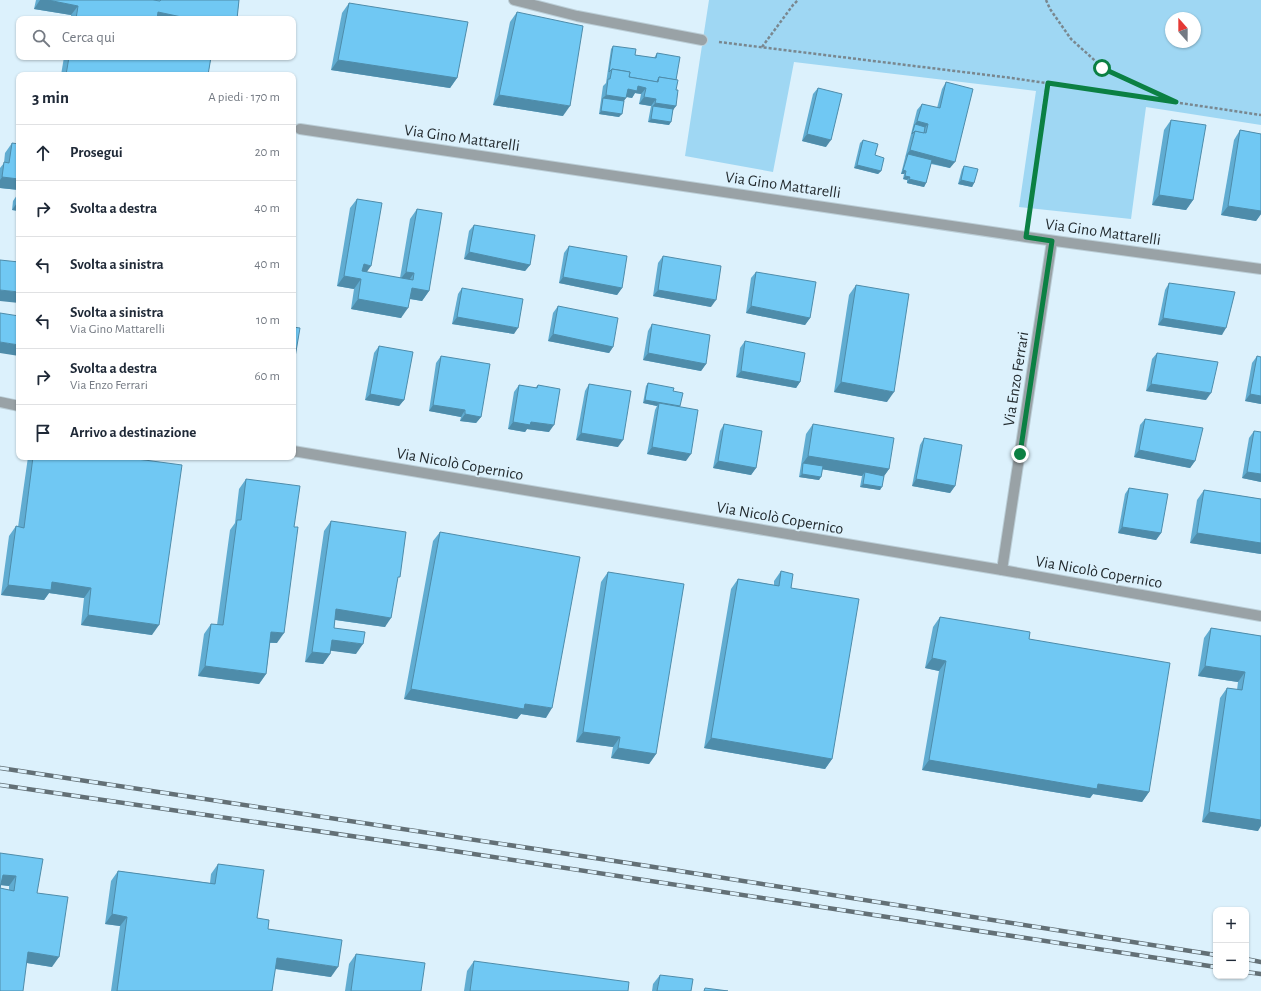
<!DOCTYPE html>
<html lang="it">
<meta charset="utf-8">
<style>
body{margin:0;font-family:"Alegreya Sans",sans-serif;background:#f2f2f3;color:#1f2937}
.controls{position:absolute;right:12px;bottom:12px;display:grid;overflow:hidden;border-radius:8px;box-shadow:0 1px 3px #0004}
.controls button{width:36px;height:36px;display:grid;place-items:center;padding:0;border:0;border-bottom:1px solid #e0e1e3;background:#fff;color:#1f2937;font:20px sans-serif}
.compass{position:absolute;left:1165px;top:12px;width:36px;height:36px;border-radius:50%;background:#fff;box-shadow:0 1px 3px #0004;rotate:339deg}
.stop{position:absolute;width:12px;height:12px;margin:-9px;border:3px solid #0b8043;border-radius:50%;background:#fff}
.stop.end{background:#0b8043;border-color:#fff;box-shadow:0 1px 4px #0008}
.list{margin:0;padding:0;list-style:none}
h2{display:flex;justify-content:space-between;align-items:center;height:52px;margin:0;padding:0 16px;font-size:17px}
h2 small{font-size:13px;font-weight:400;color:#747a83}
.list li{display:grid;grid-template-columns:26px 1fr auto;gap:12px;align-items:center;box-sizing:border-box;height:56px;padding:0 16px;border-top:1px solid #e0e1e3}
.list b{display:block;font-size:15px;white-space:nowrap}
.list p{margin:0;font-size:13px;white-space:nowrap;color:#747a83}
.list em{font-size:13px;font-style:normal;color:#747a83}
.icon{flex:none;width:22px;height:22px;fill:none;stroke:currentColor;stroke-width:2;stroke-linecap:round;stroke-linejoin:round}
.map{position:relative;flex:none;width:1261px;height:991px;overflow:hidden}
.search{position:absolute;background:#fff;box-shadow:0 1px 3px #0004;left:16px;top:16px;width:280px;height:44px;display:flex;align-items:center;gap:10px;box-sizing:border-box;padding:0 14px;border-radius:8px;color:#747a83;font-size:15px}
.panel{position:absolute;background:#fff;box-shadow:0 1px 3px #0004;left:16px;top:72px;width:280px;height:388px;border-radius:8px}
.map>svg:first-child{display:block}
.green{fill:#9fd7f3;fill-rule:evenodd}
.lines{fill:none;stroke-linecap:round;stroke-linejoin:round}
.street-casing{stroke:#bbced7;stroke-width:12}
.path{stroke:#79878f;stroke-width:2.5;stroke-dasharray:3 2;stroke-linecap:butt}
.street{stroke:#99a2a6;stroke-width:10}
.rail-casing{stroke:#637076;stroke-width:4.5}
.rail{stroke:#dcf1fc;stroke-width:3;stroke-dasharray:9;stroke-linecap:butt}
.wall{fill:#60acd1;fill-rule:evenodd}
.shaded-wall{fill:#4e8caa}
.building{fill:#70c8f3;stroke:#4e8caa;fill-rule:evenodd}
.route{stroke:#0b8043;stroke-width:5}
.labels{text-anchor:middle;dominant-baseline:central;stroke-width:4;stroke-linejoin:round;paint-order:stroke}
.street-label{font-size:16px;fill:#242c30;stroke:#dcf1fc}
</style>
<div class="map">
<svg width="1261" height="991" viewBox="0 0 1261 991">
<rect width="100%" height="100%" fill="#dcf1fc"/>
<path class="green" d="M709,0H1261V125L1146,107L1131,219L1019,207L1036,91L794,62L773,172L685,156ZM1171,18H1195V42H1171Z"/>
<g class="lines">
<g class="street-casing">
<g id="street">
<polyline points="514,0 577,16 702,40"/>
<polyline points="300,129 1026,237 1261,269"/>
<polyline points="0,402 19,406"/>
<polyline points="293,451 1002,570 1261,616"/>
<polyline points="1002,570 1052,241"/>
</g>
</g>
<g class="path">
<polyline points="1046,0 1050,9 1071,39 1102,67 1174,101"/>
<polyline points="719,42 1012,78 1261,115"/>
<polyline points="762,47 793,5 798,0"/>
<polyline points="1028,221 1047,83"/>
</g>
<use href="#street" class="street"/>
<g class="rail-casing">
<g id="rail">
<polyline points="0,768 641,865 1216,955"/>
<polyline points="0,785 434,848 1216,967"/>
<polyline points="1246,959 1261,962"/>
<polyline points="1246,972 1261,974"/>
</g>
</g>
<use href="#rail" class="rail"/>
</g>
<g class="wall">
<polygon points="36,0 239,0 237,19 71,19 71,15 34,9"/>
<polygon points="349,3 457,78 450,88 331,70 342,13"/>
<polygon points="517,12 563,116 493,105 510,22"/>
<polygon points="613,46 635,55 654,58 657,53 676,80 676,106 673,109 669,125 648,122 651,106 639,104 641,94 635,93 632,98 626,97 624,101 619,117 599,114 603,86 606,83 611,49"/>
<polygon points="64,57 211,57 208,75 61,75"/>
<polygon points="946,82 950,168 931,164 926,183 924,187 907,183 907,180 903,179 904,174 901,174 917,110 922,104 937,108 942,89"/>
<polygon points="818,88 826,147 802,141 813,94"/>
<polygon points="1171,120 1193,200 1186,210 1152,205 1164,130"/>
<polygon points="1240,130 1261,134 1261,214 1256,221 1221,215 1234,140"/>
<polygon points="863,140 875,155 881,171 878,174 854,168 860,143"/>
<polygon points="12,143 19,144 19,190 0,188 0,168 4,163 5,153"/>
<polygon points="964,166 974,183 972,187 958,184 962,169"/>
<polygon points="19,192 19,211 12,210 13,201"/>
<polygon points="357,199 366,272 400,278 410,219 417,209 429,291 422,301 410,299 401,318 351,309 354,289 337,286 350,208"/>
<polygon points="474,225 530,265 525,271 464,259 469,231"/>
<polygon points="569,246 622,288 617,295 559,283 564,253"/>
<polygon points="663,256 711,307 653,296 658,263"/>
<polygon points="756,272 810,318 805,325 746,313 751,278"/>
<polygon points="1169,283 1222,335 1158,325 1165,290"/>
<polygon points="856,285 887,402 834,392 849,295"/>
<polygon points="462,288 514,334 452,324 458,294"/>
<polygon points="558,306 613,347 609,353 548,341 553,313"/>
<polygon points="652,324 706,364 701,371 643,360 648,331"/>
<polygon points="745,341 800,382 796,388 736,377 740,348"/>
<polygon points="379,346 404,400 399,406 365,400 374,353"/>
<polygon points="1157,353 1206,400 1146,391 1152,359"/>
<polygon points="441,356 481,417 476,423 460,421 461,417 429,411 436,363"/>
<polygon points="1257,356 1261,404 1245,401 1252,363"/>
<polygon points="648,383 673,391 680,406 686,461 647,454 655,410 657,406 643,403 646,386"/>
<polygon points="589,384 618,447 576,440 585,391"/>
<polygon points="519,385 535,388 538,385 549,432 527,429 525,432 508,429 514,392"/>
<polygon points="1145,419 1195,461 1190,468 1134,457 1140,425"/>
<polygon points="724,424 756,468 751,475 713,468 720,431"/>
<polygon points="813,424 889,469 884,476 880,490 860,487 862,476 822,469 819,480 799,477 806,434"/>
<polygon points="1254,431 1261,482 1242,478 1249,438"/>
<polygon points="924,438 955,486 950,493 912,486 920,445"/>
<polygon points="28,457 122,457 152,635 81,625 84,598 49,593 44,600 1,595 9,536 16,526 18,527"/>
<polygon points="246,479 277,643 270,643 266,674 259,684 198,676 204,634 211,624 217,625 230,530 235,523 239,489"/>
<polygon points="1129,488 1161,533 1156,540 1118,533 1125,494"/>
<polygon points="1204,490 1261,499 1261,554 1190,543 1197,500"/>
<polygon points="331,521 397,581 385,627 335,620 334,628 356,654 330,650 330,654 323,664 305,662 324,531"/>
<polygon points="440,532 546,718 521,714 517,719 404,699 433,541"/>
<polygon points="781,571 791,588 832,759 825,769 704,748 731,589 738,579 774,585 774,581"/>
<polygon points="608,572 656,754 649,764 611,758 613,747 576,742 601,582"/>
<polygon points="940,617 1029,639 1149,792 1142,802 1093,794 1090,798 922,770 939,671 925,668 933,627"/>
<polygon points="1211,628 1261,636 1258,831 1202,822 1220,698 1227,688 1237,690 1238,682 1198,676 1204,638"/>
<path d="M0,853L37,893L52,967L27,963L0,991ZM1,885L9,886V890L0,888Z"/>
<polygon points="218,864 257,918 268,929 331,977 275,969 272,991 111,991 120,926 105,924 111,881 118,871 210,883 211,874"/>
<polygon points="356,954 421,991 345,991 349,964"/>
<polygon points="474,961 628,991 464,991 467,971"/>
<polygon points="660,975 691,991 652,991 653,984"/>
</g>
<g class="shaded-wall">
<polygon points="40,0 48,0 78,6 71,15 34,9"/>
<polygon points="158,12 191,19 154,19"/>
<polygon points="338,60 457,78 450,88 331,70"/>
<polygon points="638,86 646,88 641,94 635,93 632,98 623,96 628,89"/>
<polygon points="499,95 570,106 563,116 493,105"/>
<polygon points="606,95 626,98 621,105 603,98"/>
<polygon points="644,97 656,99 651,106 639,104"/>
<polygon points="655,103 676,106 671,113 653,106"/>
<polygon points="601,111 622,114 619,117 599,114"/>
<polygon points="651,119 671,122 669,125 648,122"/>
<polygon points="917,121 928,124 923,130 915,124 913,128"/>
<polygon points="807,134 831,140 826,147 802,141"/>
<polygon points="910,150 955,162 950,168 907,157 908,154 905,157"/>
<polygon points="857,165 881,171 878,174 854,168"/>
<polygon points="903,170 906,171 904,174 901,174"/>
<polygon points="905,176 910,177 907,180 903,179"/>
<polygon points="2,177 19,179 19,190 0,188 0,180"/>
<polygon points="909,179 926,183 924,187 907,183"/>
<polygon points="961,180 974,183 972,187 958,184"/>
<polygon points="1159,195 1193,200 1186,210 1152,205"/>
<polygon points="19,200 19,211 12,210"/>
<polygon points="1228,206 1261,211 1261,214 1256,221 1221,215"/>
<polygon points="469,252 530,265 525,271 464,259"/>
<polygon points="364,264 371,266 364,276 357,274"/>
<polygon points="406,272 414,273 407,283 399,281"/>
<polygon points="344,276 361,279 354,289 337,286"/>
<polygon points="563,277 622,288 617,295 559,283"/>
<polygon points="412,288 429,291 422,301 405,298"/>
<polygon points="0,290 19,292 19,303 0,301"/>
<polygon points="658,290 716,300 711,307 653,296"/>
<polygon points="358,299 408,308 401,318 351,309"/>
<polygon points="751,306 810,318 805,325 746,313"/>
<polygon points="457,317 518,328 514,334 452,324"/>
<polygon points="1163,318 1226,328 1222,335 1158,325"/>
<polygon points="553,334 613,347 609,353 548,341"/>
<polygon points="0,342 19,345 19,356 0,353"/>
<polygon points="648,353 706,364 701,371 643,360"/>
<polygon points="741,371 800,382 796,388 736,377"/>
<polygon points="841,382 894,392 887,402 834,392"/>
<polygon points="1151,384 1211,393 1206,400 1146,391"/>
<polygon points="370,394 404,400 399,406 365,400"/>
<polygon points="1250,394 1261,396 1261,404 1245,401"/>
<polygon points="645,400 680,407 659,403 657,406 643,403"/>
<polygon points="433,405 465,410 461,417 429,411"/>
<polygon points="465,414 481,417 476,423 460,421"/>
<polygon points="513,422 531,422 554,425 549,432 527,429 525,432 508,429"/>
<polygon points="581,433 623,440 618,447 576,440"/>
<polygon points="652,447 691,454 686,461 647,454"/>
<polygon points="1139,450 1195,461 1190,468 1134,457"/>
<polygon points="808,456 889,469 882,479 865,472 862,476 803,466 803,463"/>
<polygon points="718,461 756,468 751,475 713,468"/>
<polygon points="1247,472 1261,474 1261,482 1242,478"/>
<polygon points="802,474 821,477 819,480 799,477"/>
<polygon points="916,479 955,486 950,493 912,486"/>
<polygon points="863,484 882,487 880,490 860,487"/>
<polygon points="1122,527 1161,533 1156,540 1118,533"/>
<polygon points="1197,533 1261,543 1261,554 1190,543"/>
<polygon points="52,582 91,588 84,598 49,593 44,600 1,595 8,585"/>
<polygon points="336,609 391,618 385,627 329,619"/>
<polygon points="88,615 159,625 152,635 81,625"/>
<polygon points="271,632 284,633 277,643 264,642"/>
<polygon points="332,640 363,644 356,654 325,650"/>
<polygon points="312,652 330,654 323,664 305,662"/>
<polygon points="932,658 946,661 939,671 925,668"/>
<polygon points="205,666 266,674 259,684 198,676"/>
<polygon points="1205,666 1245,672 1238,682 1198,676"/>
<polygon points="411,689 525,704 552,708 546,718 521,714 517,719 404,699"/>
<polygon points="583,732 620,737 613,747 576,742"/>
<polygon points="711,738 832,759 825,769 704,748"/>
<polygon points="618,748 656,754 649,764 611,758"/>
<polygon points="929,760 1098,784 1149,792 1142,802 1093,794 1090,798 922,770"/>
<polygon points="1209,812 1261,820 1261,826 1258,831 1202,822"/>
<polygon points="3,875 16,876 9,886 0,885"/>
<polygon points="112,914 127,917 120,926 105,924"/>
<polygon points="28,952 59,957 52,967 21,962"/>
<polygon points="277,958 338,967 331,977 270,968"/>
</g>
<g class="building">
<polygon points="48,0 153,0 160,1 161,0 239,0 237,19 191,19 158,12 157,19 76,19 78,6"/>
<polygon points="349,3 468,22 457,78 338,60"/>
<polygon points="517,12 583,26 570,106 499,95"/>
<polygon points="613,46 636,49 635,55 656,58 657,53 680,57 676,80 659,77 657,82 629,77 630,72 612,69 609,72"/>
<polygon points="69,57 211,57 208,75 66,75"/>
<polygon points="612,69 630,72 629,77 658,82 659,77 678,80 676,90 678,90 676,106 655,103 656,99 644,97 646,88 638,86 637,91 628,89 626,98 606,95 608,79 610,79"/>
<polygon points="946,82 973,89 955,162 910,150 915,131 926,133 928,124 917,121 922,104 940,108"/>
<polygon points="818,88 842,94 831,140 807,134"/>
<polygon points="603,98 624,101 622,114 601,111"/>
<polygon points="653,106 673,109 671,122 651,119"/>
<polygon points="1171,120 1206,125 1193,200 1159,195"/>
<polygon points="915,124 925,127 924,133 915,131 912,134"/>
<polygon points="1240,130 1261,134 1261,211 1228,206"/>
<polygon points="863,140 878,144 875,155 884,158 881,171 857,165"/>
<polygon points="12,143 19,144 19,179 2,177 4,162 9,163"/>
<polygon points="908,154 932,160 926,183 909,179 910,177 905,176 906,171 903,170"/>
<polygon points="964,166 978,169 974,183 961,180"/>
<polygon points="357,199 382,203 371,266 364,264 362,271 413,280 414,273 406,272 417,209 442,213 429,291 412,288 408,308 358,299 361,279 344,276"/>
<polygon points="474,225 535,235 530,265 469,252"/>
<polygon points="569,246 627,256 622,288 563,277"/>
<polygon points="663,256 721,266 716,300 658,290"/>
<polygon points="0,260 19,262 19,292 0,290"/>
<polygon points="756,272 816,282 810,318 751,306"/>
<polygon points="1169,283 1235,292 1226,328 1163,318"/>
<polygon points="856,285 909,294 894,392 841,382"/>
<polygon points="462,288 523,299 518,328 457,317"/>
<polygon points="558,306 618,318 613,347 553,334"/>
<polygon points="0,313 19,316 19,345 0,342"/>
<polygon points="652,324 710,335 706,364 648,353"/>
<polygon points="293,327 300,328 293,369"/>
<polygon points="745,341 805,353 800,382 741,371"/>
<polygon points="379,346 413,352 404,400 370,394"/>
<polygon points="1157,353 1218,362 1211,393 1151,384"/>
<polygon points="441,356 490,364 481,417 465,414 465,410 433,405"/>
<polygon points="1257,356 1261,357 1261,396 1250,394"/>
<polygon points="648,383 674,388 673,391 683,393 680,406 645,400"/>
<polygon points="589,384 631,391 623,440 581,433"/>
<polygon points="519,385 537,388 538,385 560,389 554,425 531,422 530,425 513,422"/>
<polygon points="659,403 698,410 691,454 652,447"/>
<polygon points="1145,419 1203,428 1195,461 1139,450"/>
<polygon points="724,424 762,431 756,468 718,461"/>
<polygon points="813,424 894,438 889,469 808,456"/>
<polygon points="1254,431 1261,432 1261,474 1247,472"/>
<polygon points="924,438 962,445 955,486 916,479"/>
<polygon points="33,457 122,457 182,465 159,625 88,615 91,588 52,582 51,590 8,585 16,526 24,528"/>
<polygon points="803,463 823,466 821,477 802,474"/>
<polygon points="865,472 884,476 882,487 863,484"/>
<polygon points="246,479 300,486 294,527 298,527 284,633 271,632 266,674 205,666 211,624 223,625 237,520 241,520"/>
<polygon points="1129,488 1168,494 1161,533 1122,527"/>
<polygon points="1204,490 1261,499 1261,543 1197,533"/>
<polygon points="331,521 406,532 400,577 398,577 391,618 336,609 334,628 365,632 363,644 332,640 330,654 312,652"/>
<polygon points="440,532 580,557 552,708 525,704 524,709 411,689"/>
<polygon points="781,571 793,574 791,588 859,599 832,759 711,738 738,579 779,586"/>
<polygon points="608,572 684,584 656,754 618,748 620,737 583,732"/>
<polygon points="940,617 1030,632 1029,639 1170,663 1149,792 1098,784 1097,789 929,760 946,661 932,658"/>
<polygon points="1211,628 1261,636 1261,820 1209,812 1227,688 1242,690 1245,672 1205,666"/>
<path d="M0,853L43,859L37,893L68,897L59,957L28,952L23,991H0ZM3,875L16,876L14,891L0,888Z"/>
<polygon points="218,864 264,870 257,918 269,920 268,929 342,940 338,967 277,958 272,991 117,991 127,917 112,914 118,871 215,884"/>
<polygon points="356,954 425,963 421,991 351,991"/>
<polygon points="474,961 629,982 628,991 470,991"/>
<polygon points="660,975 693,979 691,991 657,991"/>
<polygon points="705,988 728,991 704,991"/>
</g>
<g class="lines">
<polyline class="route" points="1020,454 1052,241 1026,237 1048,83 1176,102 1102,68"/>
</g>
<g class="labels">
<g class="street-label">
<text transform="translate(462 138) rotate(8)">Via Gino Mattarelli</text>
<text transform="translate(783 185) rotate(8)">Via Gino Mattarelli</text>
<text transform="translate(1103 232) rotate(8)">Via Gino Mattarelli</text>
<text transform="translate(1016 379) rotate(-81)">Via Enzo Ferrari</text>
<text transform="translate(460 464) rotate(10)">Via Nicolò Copernico</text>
<text transform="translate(780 518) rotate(10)">Via Nicolò Copernico</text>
<text transform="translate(1099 572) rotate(10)">Via Nicolò Copernico</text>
</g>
</g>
</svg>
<div class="controls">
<button>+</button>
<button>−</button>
</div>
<svg class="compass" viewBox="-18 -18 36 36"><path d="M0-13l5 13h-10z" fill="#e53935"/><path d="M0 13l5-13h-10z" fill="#747a83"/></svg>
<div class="stop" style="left:1102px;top:68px"></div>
<div class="stop end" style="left:1020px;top:454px"></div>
<div class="search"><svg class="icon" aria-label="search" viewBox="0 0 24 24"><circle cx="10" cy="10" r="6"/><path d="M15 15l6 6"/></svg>Cerca qui</div>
<section class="panel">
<h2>3 min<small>A piedi · 170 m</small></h2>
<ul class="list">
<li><svg class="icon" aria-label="ahead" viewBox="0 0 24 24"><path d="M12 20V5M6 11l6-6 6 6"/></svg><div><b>Prosegui</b></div><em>20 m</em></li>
<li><svg class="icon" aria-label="right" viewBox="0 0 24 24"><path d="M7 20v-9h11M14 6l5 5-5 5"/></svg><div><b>Svolta a destra</b></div><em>40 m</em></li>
<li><svg class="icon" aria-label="left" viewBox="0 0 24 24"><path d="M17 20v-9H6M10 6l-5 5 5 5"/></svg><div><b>Svolta a sinistra</b></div><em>40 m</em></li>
<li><svg class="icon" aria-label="left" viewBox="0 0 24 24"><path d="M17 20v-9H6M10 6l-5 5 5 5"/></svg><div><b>Svolta a sinistra</b><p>Via Gino Mattarelli</p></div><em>10 m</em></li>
<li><svg class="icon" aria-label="right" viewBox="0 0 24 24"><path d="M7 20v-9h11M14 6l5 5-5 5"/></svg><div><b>Svolta a destra</b><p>Via Enzo Ferrari</p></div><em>60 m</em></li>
<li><svg class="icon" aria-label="arrive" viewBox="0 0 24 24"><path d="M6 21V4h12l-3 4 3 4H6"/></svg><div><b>Arrivo a destinazione</b></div></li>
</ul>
</section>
</div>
